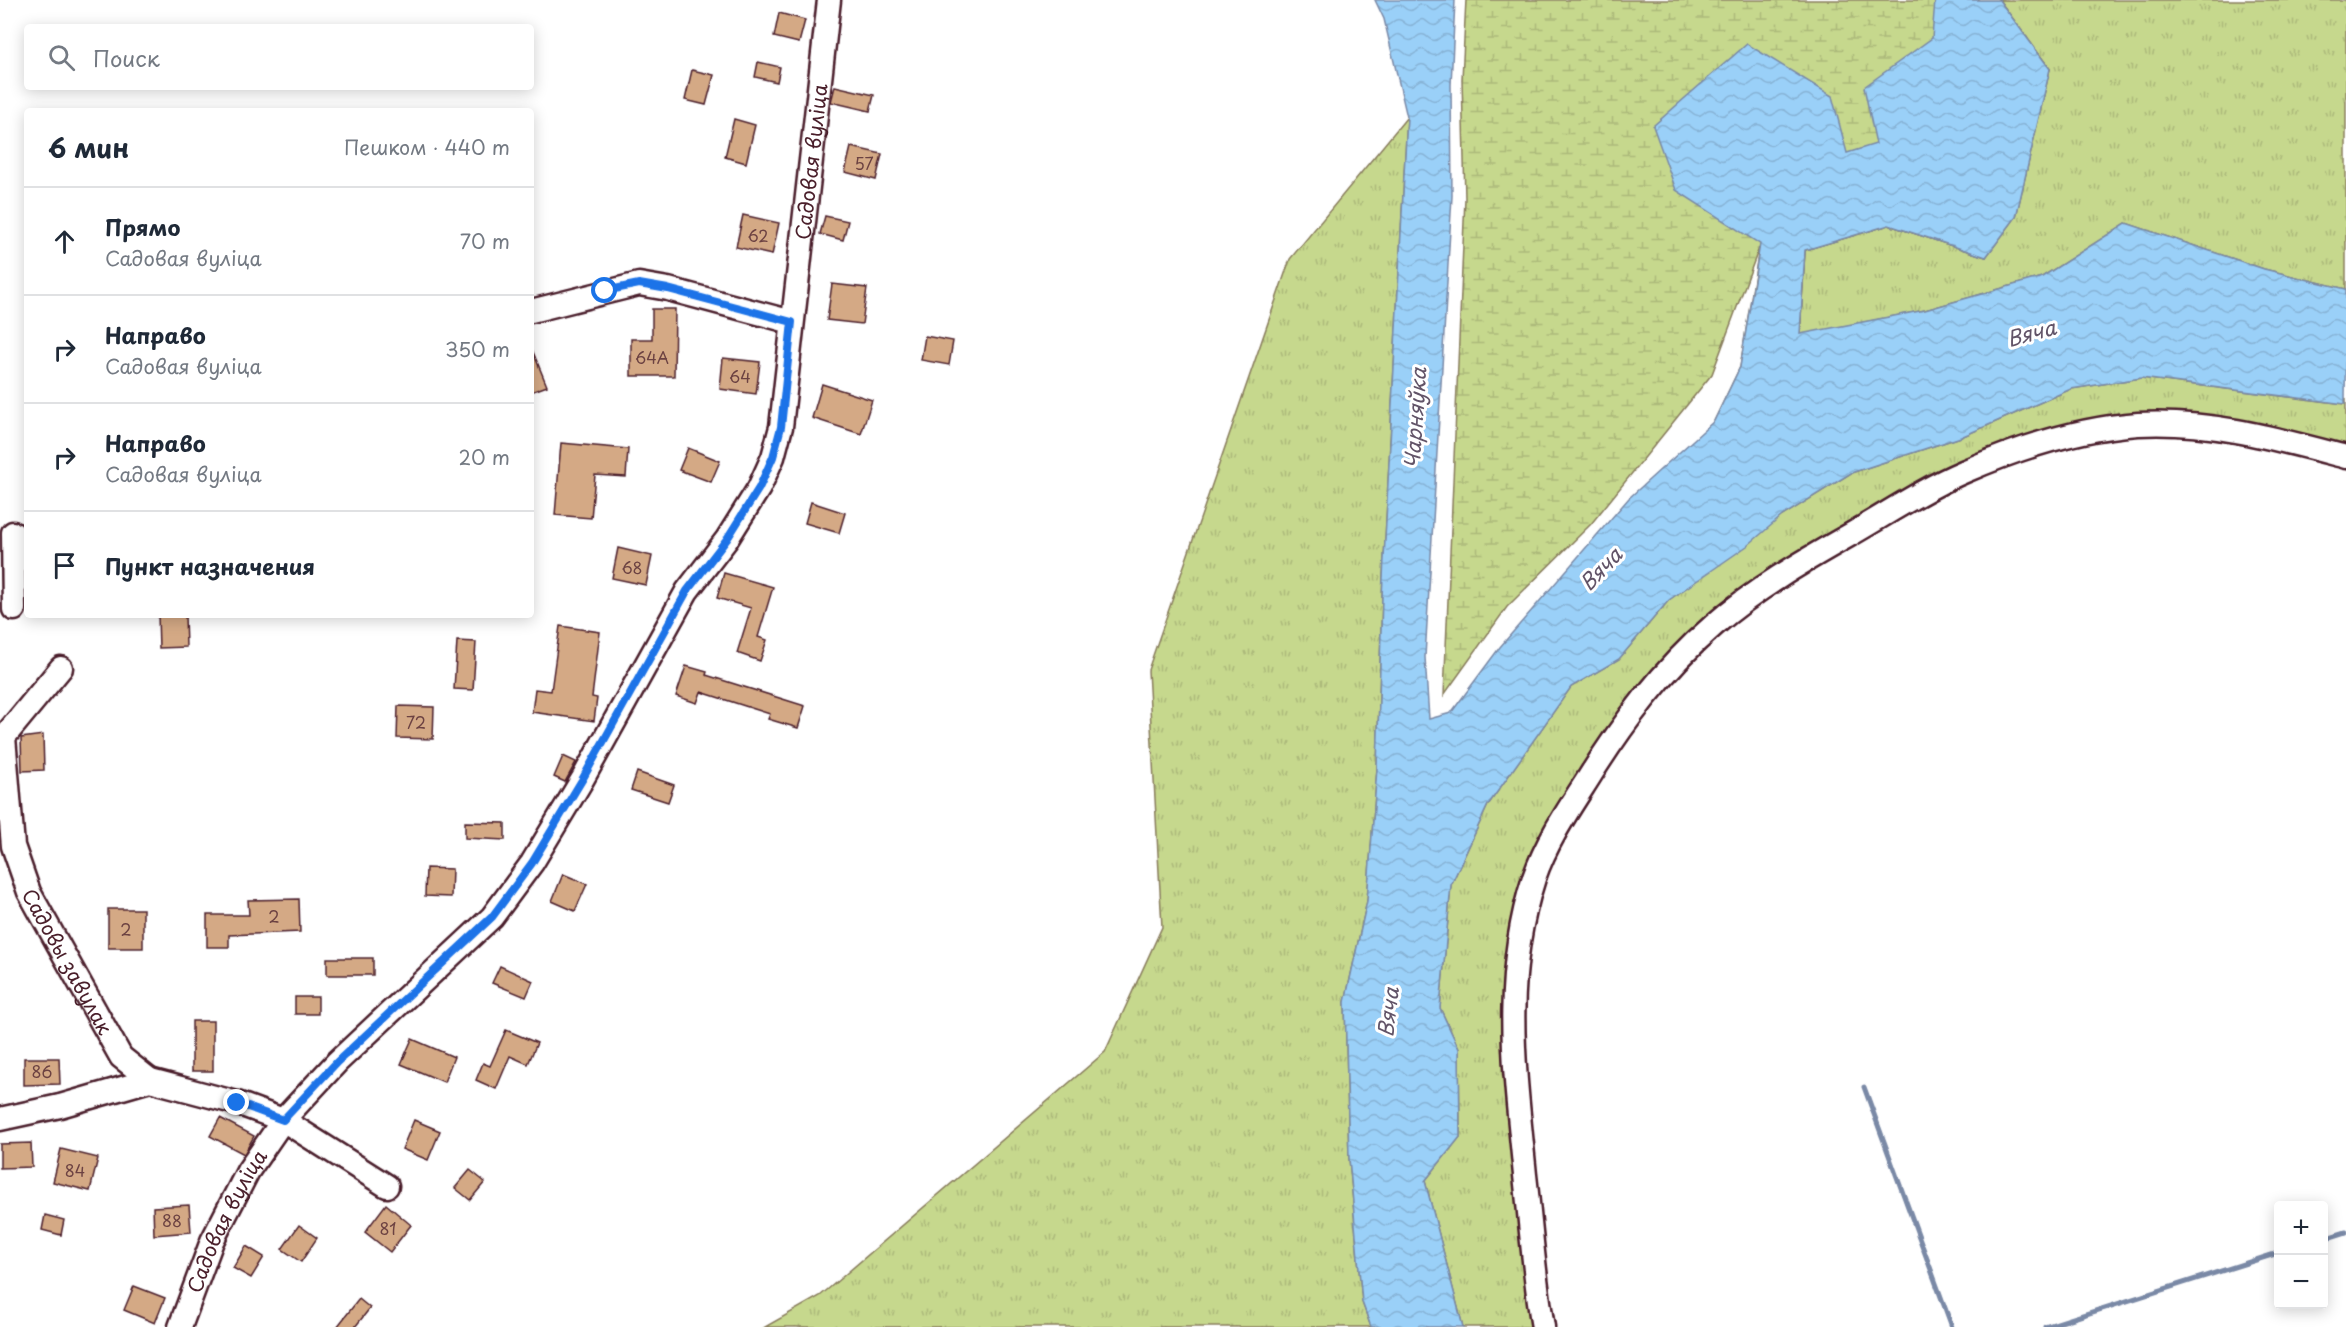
<!DOCTYPE html>
<html lang="ru">
<meta charset="utf-8">
<style>
body{margin:0;font-family:"Playpen Sans",sans-serif;background:#f2f2f3;color:#1f2937}
.controls{position:absolute;right:18px;bottom:18px;display:grid;overflow:hidden;border-radius:6px;box-shadow:0 3px 15px #0003}
.controls button{width:54px;height:54px;display:grid;place-items:center;padding:0;border:0;border-bottom:2px solid #e0e1e3;background:#fff;color:#1f2937;font:30px sans-serif}
.stop{position:absolute;width:18px;height:18px;margin:-14px;border:4px solid #1a73e8;border-radius:50%;background:#fff}
.stop.end{background:#1a73e8;border-color:#fff;box-shadow:0 2px 6px #0008}
.list{margin:0;padding:0;list-style:none}
h2{display:flex;justify-content:space-between;align-items:center;height:78px;margin:0;padding:0 24px;font-size:26px}
h2 small{font-size:20px;font-weight:400;color:#747a83}
.list li{display:grid;grid-template-columns:39px 1fr auto;gap:18px;align-items:center;box-sizing:border-box;height:108px;padding:0 24px;border-top:2px solid #e0e1e3}
.list b{display:block;font-size:22px;white-space:nowrap}
.list p{margin:0;font-size:20px;white-space:nowrap;color:#747a83}
.list em{font-size:20px;font-style:normal;color:#747a83}
.icon{flex:none;width:33px;height:33px;fill:none;stroke:currentColor;stroke-width:2;stroke-linecap:round;stroke-linejoin:round}
.map{position:relative;flex:none;width:2346px;height:1327px;overflow:hidden}
.search{position:absolute;background:#fff;box-shadow:0 3px 15px #0003;left:24px;top:24px;width:510px;height:66px;display:flex;align-items:center;gap:15px;box-sizing:border-box;padding:0 21px;border-radius:6px;color:#747a83;font-size:22px}
.panel{position:absolute;background:#fff;box-shadow:0 3px 15px #0003;left:24px;top:108px;width:510px;height:510px;border-radius:6px}
.map>svg:first-child{display:block}
.grass{fill:url(#grass-tufts);stroke:#887c5c;stroke-width:1.5}
.wetland{fill:url(#wetland-marsh);stroke:#887c5c;stroke-width:1.5}
.water{fill:url(#water-waves);stroke:#7a89a6;stroke-width:1.5}
.lines{fill:none;stroke-linecap:round;stroke-linejoin:round}
.stream{stroke:#7a89a6;stroke-width:5}
.building{fill:#d4a985;stroke:#4a1f2b;stroke-width:1.5}
.minor-casing{stroke:#4a1f2b;stroke-width:27}
.minor{stroke:#fff;stroke-width:22}
.route{stroke:#1a73e8;stroke-width:8}
.labels{text-anchor:middle;dominant-baseline:central;stroke-width:6;stroke-linejoin:round;paint-order:stroke}
.number-label{font-size:16px;fill:#6c4242}
.street-label{font-size:20px;fill:#4a1f2b;stroke:#fff}
.water-label{font-size:21px;font-style:italic;fill:#625468;stroke:#fff}
</style>
<div class="map">
<svg width="2346" height="1327" viewBox="0 0 2346 1327">
<defs>
<pattern id="grass-tufts" width="24" height="20" patternUnits="userSpaceOnUse" patternTransform="scale(1.5)"><rect width="24" height="20" fill="#c6d88d"/><path d="M3 7l-1-3M5 7V3M7 7l1-3M15 17l-1-3M17 17v-4M19 17l1-3" fill="none" stroke="#acb97a"/></pattern>
<pattern id="wetland-marsh" width="20" height="14" patternUnits="userSpaceOnUse" patternTransform="scale(1.5)"><rect width="20" height="14" fill="#c6d88d"/><path d="M1 5h8M5 5V1M11 12h8M15 12V8" fill="none" stroke="#acb97a"/></pattern>
<pattern id="water-waves" width="16" height="10" patternUnits="userSpaceOnUse" patternTransform="scale(1.5)"><rect width="16" height="10" fill="#9ad0f8"/><path d="M0 5q4-4 8 0t8 0" fill="none" stroke="#86b2d5"/></pattern>
</defs>
<rect width="100%" height="100%" fill="#fff"/>
<filter id="ink" filterUnits="userSpaceOnUse"><feTurbulence type="fractalNoise" baseFrequency=".0167" numOctaves="2"/><feDisplacementMap in="SourceGraphic" scale="12" xChannelSelector="R" yChannelSelector="G"/><feConvolveMatrix kernelMatrix="1 2 1 2 8 2 1 2 1" color-interpolation-filters="sRGB"/></filter>
<g filter="url(#ink)">
<g class="grass">
<polygon points="1999,0 2346,0 2346,289 2264,269 2126,223 2042,277 1925,310 1800,335 1805,250 1889,225 1986,257 2050,69"/>
<polygon points="1407,117 1382,597 1377,768 1367,901 1345,1002 1349,1158 1362,1302 1371,1327 765,1327 820,1296 1105,1052 1162,927 1148,670 1290,259"/>
<polygon points="2141,378 2344,404 2346,398 2346,457 2137,424 1961,472 1715,624 1553,834 1511,1009 1547,1327 1463,1327 1425,1181 1460,1137 1459,1049 1440,1008 1451,885 1488,805 1571,687 1619,659 1669,600 1782,516 1851,473 1961,437 2071,389"/>
</g>
<polygon class="wetland" points="1466,0 1999,0 2050,69 2016,217 1986,257 1889,225 1805,250 1800,335 1714,421 1740,367 1759,248 1712,374 1591,524 1507,607 1444,695 1465,198 1462,79"/>
<polygon class="water" points="1375,0 1455,0 1451,85 1452,196 1425,657 1429,719 1451,713 1500,647 1629,498 1714,421 1740,367 1760,244 1676,190 1653,126 1747,44 1832,96 1847,153 1876,144 1864,87 1932,38 1935,0 1999,0 2050,69 2016,217 1986,257 1889,225 1805,250 1800,334 1925,310 2042,277 2126,223 2264,269 2346,289 2345,404 2141,378 2071,389 1961,437 1851,473 1782,516 1747,546 1669,600 1619,659 1571,687 1488,805 1451,885 1440,1008 1459,1049 1460,1137 1425,1181 1463,1327 1371,1327 1362,1302 1349,1158 1345,1002 1367,901 1377,768 1382,597 1407,117 1384,19"/>
<g class="lines">
<g class="stream">
<polyline points="1864,1087 1952,1327"/>
<polyline points="2324,1239 2346,1232"/>
<polyline points="2045,1327 2278,1253"/>
</g>
</g>
<g class="building">
<polygon points="779,13 805,20 799,43 774,37"/>
<polygon points="758,62 780,67 777,82 755,77"/>
<polygon points="692,70 714,75 706,105 685,100"/>
<polygon points="835,86 874,95 870,111 831,102"/>
<polygon points="734,119 755,125 746,163 725,157"/>
<polygon points="851,147 882,154 876,180 845,172"/>
<polygon points="743,215 779,223 772,255 736,247"/>
<polygon points="825,216 848,221 843,240 820,234"/>
<polygon points="832,284 867,288 862,324 827,320"/>
<polygon points="652,309 675,309 674,376 631,376 631,339 652,339"/>
<polygon points="925,336 953,341 949,365 921,360"/>
<polygon points="531,347 547,386 531,392"/>
<polygon points="723,358 760,362 756,394 720,389"/>
<polygon points="822,384 872,400 861,434 812,418"/>
<polygon points="561,443 628,449 626,477 595,475 591,518 555,515"/>
<polygon points="688,448 720,461 711,482 679,470"/>
<polygon points="811,502 845,513 839,533 805,523"/>
<polygon points="618,548 652,556 646,585 612,578"/>
<polygon points="724,573 773,587 758,637 767,640 760,661 737,653 751,608 717,598"/>
<polygon points="158,615 185,615 186,647 159,648"/>
<polygon points="560,626 600,632 592,697 597,698 594,721 532,712 535,689 551,691"/>
<polygon points="457,641 476,642 473,690 454,689"/>
<polygon points="686,666 707,672 706,675 805,706 798,728 768,719 770,714 701,692 697,703 676,696"/>
<polygon points="398,706 434,707 433,739 397,738"/>
<polygon points="43,735 44,770 22,771 21,738"/>
<polygon points="563,756 576,762 565,782 554,777"/>
<polygon points="637,772 674,785 668,802 631,790"/>
<polygon points="465,822 505,823 505,840 465,838"/>
<polygon points="426,868 452,869 451,897 425,896"/>
<polygon points="563,874 587,884 575,911 552,901"/>
<polygon points="299,899 300,932 229,935 229,947 207,947 207,915 249,915 248,900"/>
<rect x="108" y="909" width="35" height="39"/>
<rect x="327" y="958" width="46" height="17"/>
<polygon points="500,966 533,981 526,997 492,983"/>
<rect x="295" y="997" width="23" height="17"/>
<rect x="192" y="1021" width="21" height="50"/>
<polygon points="506,1030 537,1043 528,1064 510,1056 496,1089 476,1080 483,1063 490,1066"/>
<polygon points="412,1039 454,1057 444,1082 401,1064"/>
<polygon points="24,1058 59,1058 60,1084 24,1085"/>
<polygon points="220,1118 254,1136 244,1154 210,1136"/>
<polygon points="414,1120 440,1131 428,1160 402,1149"/>
<polygon points="31,1143 32,1167 0,1168 0,1144"/>
<polygon points="61,1149 98,1158 90,1191 53,1182"/>
<polygon points="470,1170 485,1182 470,1200 455,1188"/>
<polygon points="386,1204 411,1225 390,1252 365,1232"/>
<polygon points="189,1205 191,1232 154,1235 153,1207"/>
<polygon points="45,1215 64,1220 61,1235 42,1230"/>
<polygon points="299,1225 317,1238 301,1262 282,1249"/>
<polygon points="246,1246 264,1257 251,1278 233,1268"/>
<polygon points="134,1286 165,1298 155,1323 124,1310"/>
<polygon points="359,1299 370,1308 355,1327 337,1327"/>
</g>
<g class="lines">
<g class="minor-casing">
<g id="minor">
<polyline points="531,311 639,284 668,289 792,322"/>
<polyline points="13,533 14,609"/>
<path id="s1" d="M61,668L4,737L13,846L29,892L121,1057L150,1080"/>
<polyline points="0,1119 60,1106 150,1080 237,1103 283,1120 387,1186"/>
<path id="s2" d="M180,1327L212,1241L248,1171L283,1120L337,1062L492,917L532,863L582,780L687,591L727,539L759,488L773,457L781,427L829,0"/>
<path d="M1543,1327C1534,1277 1531,1226 1525,1175C1515,1072 1501,980 1534,878C1546,843 1566,813 1586,782C1622,724 1662,670 1714,625C1754,590 1802,562 1848,536C1885,515 1923,489 1963,472C2016,449 2080,428 2138,424C2210,420 2277,439 2346,457"/>
</g>
</g>
<use href="#minor" class="minor"/>
</g>
</g>
<g class="lines" filter="url(#ink)">
<polyline class="route" points="237,1103 283,1120 337,1062 492,917 532,863 582,780 687,591 727,539 759,488 773,457 781,427 792,322 668,289 639,284 605,291"/>
</g>
<g class="labels">
<g class="number-label">
<text x="864" y="163">57</text>
<text x="758" y="235">62</text>
<text x="652" y="357">64А</text>
<text x="740" y="376">64</text>
<text x="632" y="567">68</text>
<text x="416" y="722">72</text>
<text x="274" y="916">2</text>
<text x="126" y="929">2</text>
<text x="42" y="1071">86</text>
<text x="75" y="1170">84</text>
<text x="172" y="1220">88</text>
<text x="388" y="1228">81</text>
</g>
<g class="street-label">
<text stroke="none"><textPath href="#s2" startOffset="1362">Садовая вуліца</textPath></text>
<text stroke="none"><textPath href="#s1" startOffset="327">Садовы завулак</textPath></text>
<text stroke="none"><textPath href="#s2" startOffset="116">Садовая вуліца</textPath></text>
</g>
<g class="water-label">
<text transform="translate(2031 332) rotate(-15)">Вяча</text>
<text transform="translate(1414 418) rotate(-86)">Чарняўка</text>
<text transform="translate(1600 568) rotate(-46)">Вяча</text>
<text transform="translate(1387 1012) rotate(-83)">Вяча</text>
</g>
</g>
</svg>
<div class="controls">
<button>+</button>
<button>−</button>
</div>
<div class="stop" style="left:605px;top:291px"></div>
<div class="stop end" style="left:237px;top:1103px"></div>
<div class="search"><svg class="icon" aria-label="search" viewBox="0 0 24 24"><circle cx="10" cy="10" r="6"/><path d="M15 15l6 6"/></svg>Поиск</div>
<section class="panel">
<h2>6 мин<small>Пешком · 440 m</small></h2>
<ul class="list">
<li><svg class="icon" aria-label="ahead" viewBox="0 0 24 24"><path d="M12 20V5M6 11l6-6 6 6"/></svg><div><b>Прямо</b><p>Садовая вуліца</p></div><em>70 m</em></li>
<li><svg class="icon" aria-label="right" viewBox="0 0 24 24"><path d="M7 20v-9h11M14 6l5 5-5 5"/></svg><div><b>Направо</b><p>Садовая вуліца</p></div><em>350 m</em></li>
<li><svg class="icon" aria-label="right" viewBox="0 0 24 24"><path d="M7 20v-9h11M14 6l5 5-5 5"/></svg><div><b>Направо</b><p>Садовая вуліца</p></div><em>20 m</em></li>
<li><svg class="icon" aria-label="arrive" viewBox="0 0 24 24"><path d="M6 21V4h12l-3 4 3 4H6"/></svg><div><b>Пункт назначения</b></div></li>
</ul>
</section>
</div>
